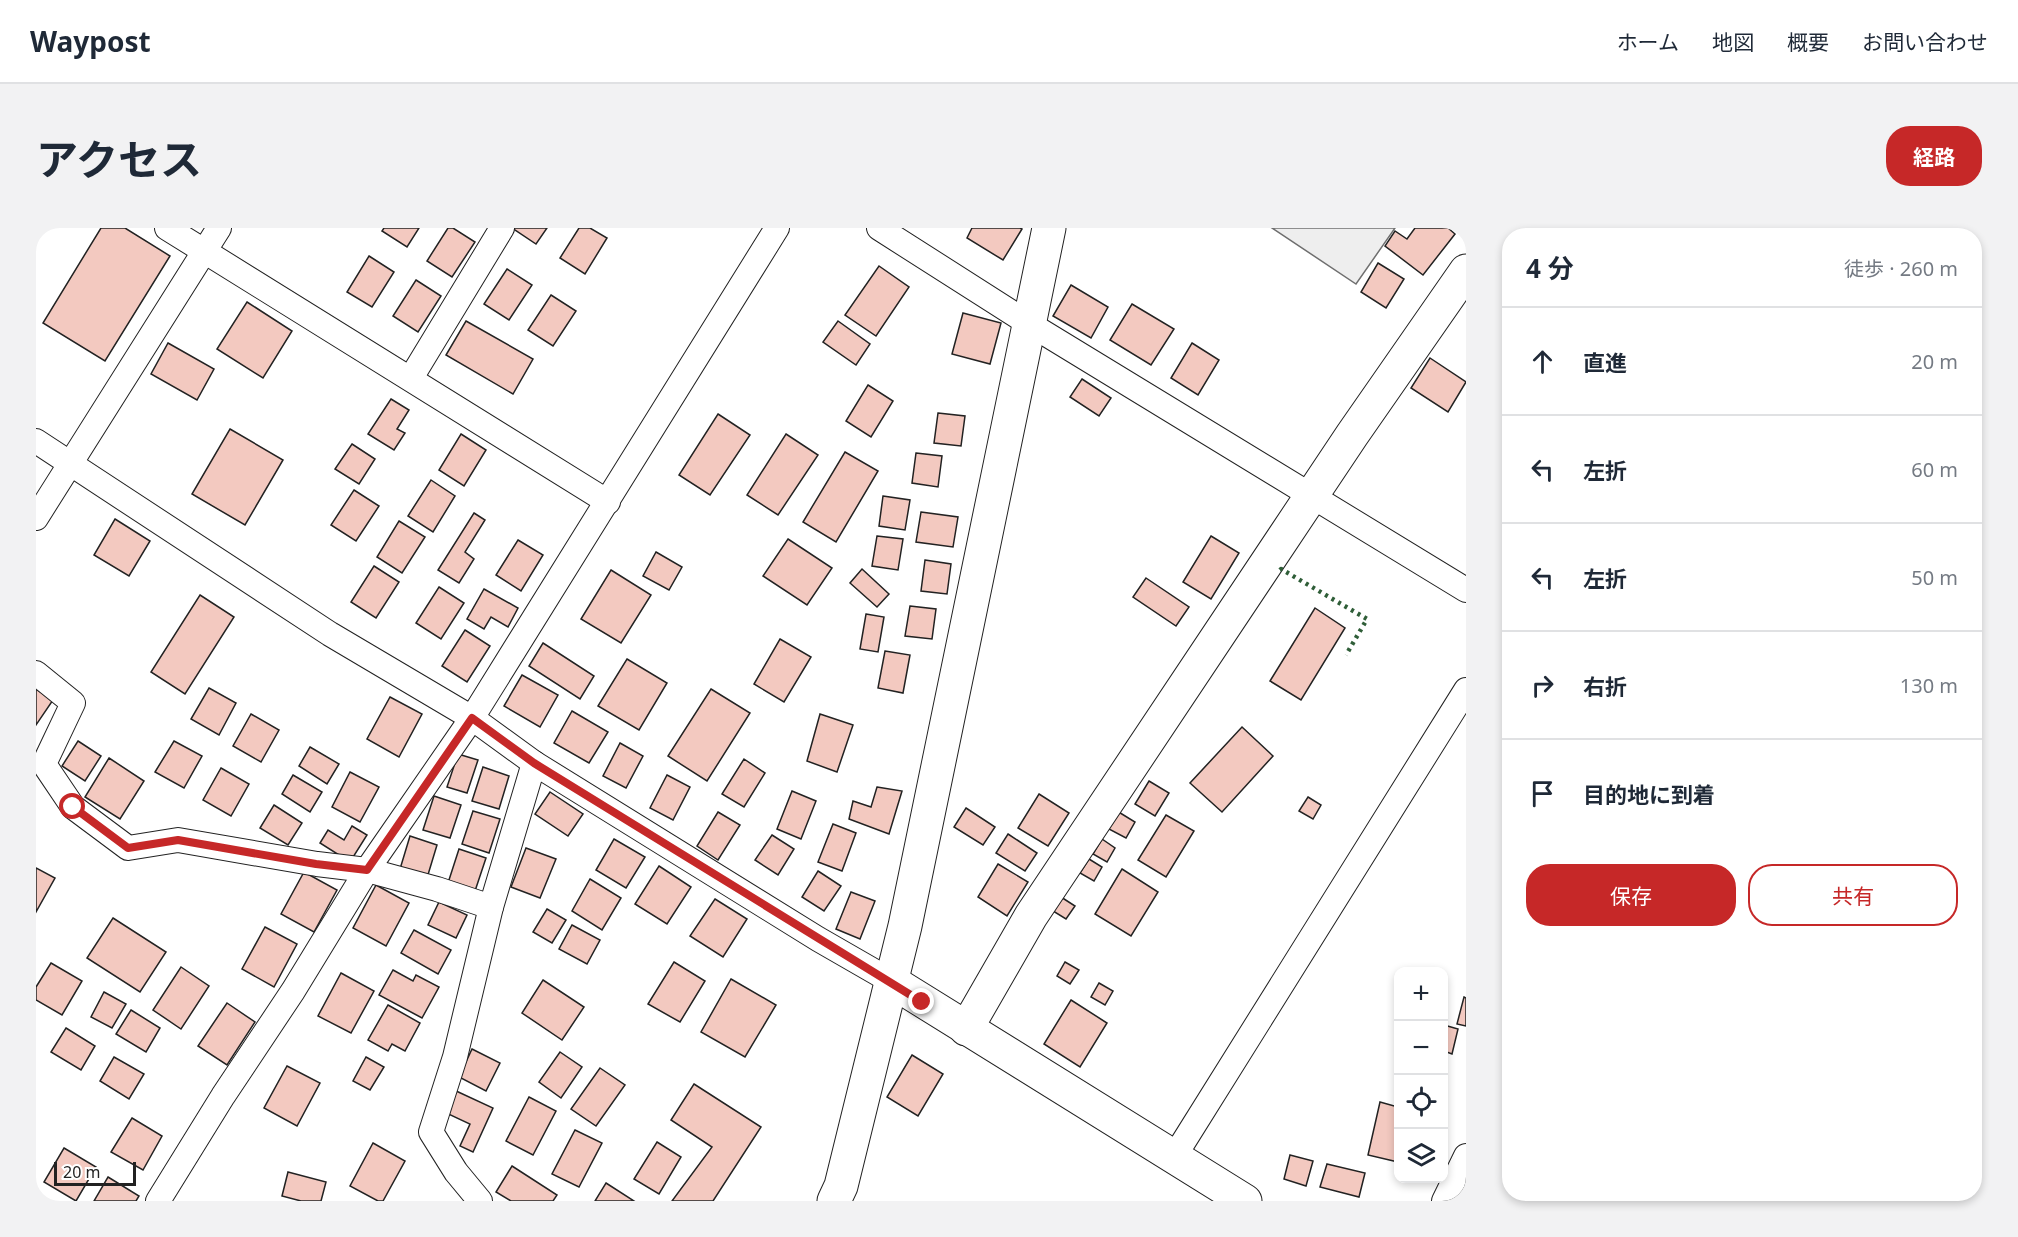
<!DOCTYPE html>
<html lang="ja">
<meta charset="utf-8">
<style>
body{margin:0;font-family:"Noto Sans","Noto Sans JP",sans-serif;background:#f2f2f3;color:#1f2937}
.controls{position:absolute;right:18px;bottom:18px;display:grid;overflow:hidden;border-radius:12px;box-shadow:0 3px 9px #0003}
.controls button{width:54px;height:54px;display:grid;place-items:center;padding:0;border:0;border-bottom:2px solid #e0e1e3;background:#fff;color:#1f2937;font:30px sans-serif}
.scale{position:absolute;left:18px;bottom:15px;width:82px;box-sizing:border-box;padding-left:6px;border:3px solid #222;border-top:0;font-size:16px;line-height:21px;white-space:nowrap;color:#222;-webkit-text-stroke:4px #fff;paint-order:stroke}
.stop{position:absolute;width:18px;height:18px;margin:-14px;border:4px solid #c62828;border-radius:50%;background:#fff}
.stop.end{background:#c62828;border-color:#fff;box-shadow:0 2px 6px #0008}
.list{margin:0;padding:0;list-style:none}
h2{display:flex;justify-content:space-between;align-items:center;height:78px;margin:0;padding:0 24px;font-size:26px}
h2 small{font-size:20px;font-weight:400;color:#747a83}
.list li{display:grid;grid-template-columns:39px 1fr auto;gap:18px;align-items:center;box-sizing:border-box;height:108px;padding:0 24px;border-top:2px solid #e0e1e3}
.list b{display:block;font-size:22px;white-space:nowrap}
.list em{font-size:20px;font-style:normal;color:#747a83}
.actions{display:flex;gap:12px;padding:18px 24px}
.actions a{flex:1;padding:14px 0;border:2px solid #c62828;border-radius:24px;text-align:center;font-size:21px;color:#c62828}
.actions .main{background:#c62828;color:#fff}
.icon{flex:none;width:33px;height:33px;fill:none;stroke:currentColor;stroke-width:2;stroke-linecap:round;stroke-linejoin:round}
.map{position:relative;flex:none;width:1430px;height:973px;overflow:hidden;border-radius:24px}
header{display:flex;align-items:center;gap:36px;box-sizing:border-box;height:84px;padding:0 30px;background:#fff;border-bottom:2px solid #e0e1e3}
header strong{font-size:28px}
nav{display:flex;gap:33px;margin-inline-start:auto;font-size:21px}
.intro{display:flex;align-items:center;justify-content:space-between;box-sizing:border-box;height:144px;padding:0 36px}
h1{margin:0;font-size:42px}
.button{padding:15px 27px;border-radius:24px;background:#c62828;color:#fff;font-size:21px;font-weight:700}
main{display:flex;gap:36px;padding:0 36px}
aside{flex:1;background:#fff;border-radius:24px;box-shadow:0 3px 9px #0003}
.map>svg:first-child{display:block}
.green{fill:#eee;stroke:#6f6f6f;stroke-width:1.5}
.building{fill:#f3c9c0;stroke:#222;stroke-width:1.5}
.lines{fill:none;stroke-linecap:round;stroke-linejoin:round}
.street-casing{stroke:#222;stroke-width:26}
.secondary-casing{stroke:#222;stroke-width:35}
.street{stroke:#fff;stroke-width:24}
.secondary{stroke:#fff;stroke-width:33}
.hedge{stroke:#2f5e38;stroke-width:4.5;stroke-dasharray:3 4.5;stroke-linecap:butt}
.route{stroke:#c62828;stroke-width:8}
</style>
<header>
<strong>Waypost</strong>
<nav><a>ホーム</a><a>地図</a><a>概要</a><a>お問い合わせ</a></nav>
</header>
<div class="intro"><h1>アクセス</h1><a class="button">経路</a></div>
<main>
<div class="map">
<svg width="1430" height="973" viewBox="0 0 1430 973">
<rect width="100%" height="100%" fill="#fff"/>
<polygon class="green" points="1236,0 1359,0 1320,56"/>
<g class="building">
<polygon points="65,0 89,0 134,28 69,133 7,95"/>
<polygon points="348,0 383,0 371,19 346,3"/>
<polygon points="412,0 417,0 439,14 416,49 391,33"/>
<polygon points="476,0 511,0 500,16"/>
<polygon points="543,0 554,0 571,10 549,46 524,30"/>
<polygon points="936,0 984,0 986,1 967,32 931,10"/>
<polygon points="1379,0 1412,0 1419,6 1387,47 1349,18 1359,3 1371,11"/>
<polygon points="333,28 358,44 336,79 311,64"/>
<polygon points="1342,35 1368,51 1350,80 1325,64"/>
<polygon points="843,38 873,59 840,108 809,87"/>
<polygon points="471,41 496,57 473,92 448,76"/>
<polygon points="380,52 405,68 382,104 357,88"/>
<polygon points="1035,57 1072,79 1055,110 1017,88"/>
<polygon points="515,67 540,83 517,118 492,102"/>
<polygon points="211,74 256,103 227,150 181,121"/>
<polygon points="1096,76 1138,101 1115,137 1074,112"/>
<polygon points="927,85 965,95 954,136 916,126"/>
<polygon points="430,93 497,131 477,166 410,127"/>
<polygon points="802,93 834,116 820,137 787,114"/>
<polygon points="132,115 178,141 161,172 115,146"/>
<polygon points="1156,115 1183,132 1162,167 1135,150"/>
<polygon points="1394,130 1430,154 1412,184 1375,160"/>
<polygon points="1046,151 1075,170 1063,188 1034,169"/>
<polygon points="832,157 857,173 835,209 810,193"/>
<polygon points="355,171 373,182 361,201 369,205 358,222 332,206"/>
<polygon points="902,185 929,188 925,218 898,215"/>
<polygon points="682,186 714,207 674,267 643,247"/>
<polygon points="194,201 247,232 209,297 156,266"/>
<polygon points="425,206 450,222 428,258 403,242"/>
<polygon points="750,206 782,227 742,287 711,267"/>
<polygon points="316,216 339,231 323,256 299,241"/>
<polygon points="809,224 842,243 800,314 767,294"/>
<polygon points="880,225 906,228 902,259 876,255"/>
<polygon points="395,252 419,268 397,304 372,288"/>
<polygon points="318,262 343,278 320,313 295,297"/>
<polygon points="847,268 874,272 869,302 843,298"/>
<polygon points="885,284 922,289 917,319 880,314"/>
<polygon points="438,285 449,292 429,324 438,331 423,355 402,342"/>
<polygon points="79,291 114,313 93,348 58,327"/>
<polygon points="363,293 389,309 366,345 341,329"/>
<polygon points="841,308 867,311 862,342 836,338"/>
<polygon points="1175,308 1203,325 1175,371 1147,354"/>
<polygon points="752,311 796,340 771,377 727,348"/>
<polygon points="482,312 507,327 485,363 460,347"/>
<polygon points="620,324 646,339 633,362 607,348"/>
<polygon points="889,332 915,336 911,366 885,363"/>
<polygon points="338,338 363,354 340,390 315,374"/>
<polygon points="826,341 853,366 841,379 814,355"/>
<polygon points="575,342 615,367 585,415 545,391"/>
<polygon points="1110,350 1153,379 1140,398 1097,369"/>
<polygon points="403,359 428,375 405,411 380,395"/>
<polygon points="448,361 482,380 472,399 455,389 448,401 431,391"/>
<polygon points="164,367 198,389 149,466 115,444"/>
<polygon points="874,378 900,381 896,411 869,408"/>
<polygon points="1279,380 1309,400 1265,472 1234,453"/>
<polygon points="830,386 848,389 842,424 824,421"/>
<polygon points="429,402 454,418 431,454 406,438"/>
<polygon points="744,411 775,429 748,474 718,456"/>
<polygon points="507,415 558,448 544,471 493,438"/>
<polygon points="849,423 874,427 867,465 842,460"/>
<polygon points="591,431 631,455 603,502 562,478"/>
<polygon points="486,447 522,467 504,499 468,478"/>
<polygon points="173,460 200,475 183,507 155,491"/>
<polygon points="0,461 17,472 0,497"/>
<polygon points="675,461 714,485 671,553 632,528"/>
<polygon points="354,469 386,486 363,529 331,511"/>
<polygon points="536,483 572,504 553,535 518,515"/>
<polygon points="215,486 243,502 225,534 197,518"/>
<polygon points="784,486 817,497 801,544 771,533"/>
<polygon points="1206,499 1237,528 1186,584 1154,555"/>
<polygon points="42,513 65,528 49,553 26,538"/>
<polygon points="138,513 166,528 148,560 119,544"/>
<polygon points="584,515 607,528 590,560 567,548"/>
<polygon points="274,519 303,536 291,556 263,538"/>
<polygon points="422,526 442,532 431,565 411,559"/>
<polygon points="73,530 108,553 84,591 49,569"/>
<polygon points="708,531 729,545 708,579 686,566"/>
<polygon points="447,539 473,548 463,581 436,573"/>
<polygon points="185,540 213,556 195,588 167,572"/>
<polygon points="314,544 343,559 324,594 296,579"/>
<polygon points="257,547 286,564 274,584 246,566"/>
<polygon points="631,547 654,559 637,592 614,580"/>
<polygon points="1113,553 1133,565 1119,588 1099,576"/>
<polygon points="841,559 866,563 853,606 813,591 817,573 835,579"/>
<polygon points="756,563 780,573 765,611 741,601"/>
<polygon points="514,564 547,586 532,608 499,586"/>
<polygon points="1003,566 1033,585 1012,618 982,600"/>
<polygon points="398,568 425,577 414,610 387,602"/>
<polygon points="1272,569 1285,577 1277,591 1263,583"/>
<polygon points="238,577 266,595 252,617 224,600"/>
<polygon points="930,580 959,599 947,617 918,599"/>
<polygon points="437,583 464,591 453,625 426,616"/>
<polygon points="1081,583 1099,594 1090,610 1071,600"/>
<polygon points="682,584 704,597 682,632 661,618"/>
<polygon points="1130,587 1158,603 1130,649 1102,632"/>
<polygon points="797,596 820,605 806,643 782,634"/>
<polygon points="316,598 331,607 314,634 284,615 292,602 308,612"/>
<polygon points="972,606 1001,625 989,643 960,625"/>
<polygon points="736,607 758,621 742,647 719,632"/>
<polygon points="374,608 401,617 391,650 364,641"/>
<polygon points="578,611 609,629 590,660 560,642"/>
<polygon points="1066,611 1079,620 1071,634 1057,626"/>
<polygon points="490,620 520,631 504,670 475,659"/>
<polygon points="423,621 450,630 439,663 412,655"/>
<polygon points="1053,631 1066,639 1058,653 1044,645"/>
<polygon points="962,636 992,654 971,688 942,669"/>
<polygon points="623,638 655,659 631,696 599,676"/>
<polygon points="0,640 19,650 0,684"/>
<polygon points="1086,641 1122,664 1095,708 1059,686"/>
<polygon points="782,643 805,658 788,683 766,669"/>
<polygon points="268,644 301,662 278,704 245,686"/>
<polygon points="554,651 585,670 566,702 536,683"/>
<polygon points="340,657 373,675 350,718 317,700"/>
<polygon points="815,664 839,673 824,711 800,701"/>
<polygon points="1025,669 1039,678 1030,691 1017,683"/>
<polygon points="679,671 711,691 687,729 654,708"/>
<polygon points="403,674 431,687 420,710 392,697"/>
<polygon points="511,681 530,692 516,715 497,704"/>
<polygon points="77,690 130,724 104,764 51,730"/>
<polygon points="536,697 564,712 551,736 523,721"/>
<polygon points="229,699 261,716 238,759 206,741"/>
<polygon points="378,702 415,722 402,746 365,725"/>
<polygon points="638,734 669,753 644,794 612,776"/>
<polygon points="1029,734 1043,742 1034,756 1021,748"/>
<polygon points="15,735 46,753 26,787 0,772 0,759"/>
<polygon points="145,739 173,758 145,801 117,782"/>
<polygon points="357,742 377,753 380,747 403,759 386,790 343,767"/>
<polygon points="305,745 338,763 315,805 282,788"/>
<polygon points="695,751 740,777 709,829 665,804"/>
<polygon points="507,752 548,779 526,812 486,785"/>
<polygon points="1063,755 1077,763 1069,777 1055,769"/>
<polygon points="68,764 90,776 76,800 55,789"/>
<polygon points="1428,769 1430,770 1430,798 1421,796"/>
<polygon points="1035,772 1071,795 1044,839 1008,816"/>
<polygon points="191,775 219,794 191,837 162,818"/>
<polygon points="352,777 384,795 369,823 356,816 352,823 332,812"/>
<polygon points="95,782 124,800 110,824 80,806"/>
<polygon points="1408,797 1422,801 1416,826 1408,823"/>
<polygon points="30,800 59,818 45,842 15,824"/>
<polygon points="436,821 464,835 450,863 423,849"/>
<polygon points="524,824 546,839 525,870 503,854"/>
<polygon points="876,827 907,846 882,888 851,869"/>
<polygon points="78,829 108,846 93,871 64,853"/>
<polygon points="330,829 348,839 334,862 317,853"/>
<polygon points="251,838 284,855 261,898 228,880"/>
<polygon points="564,840 589,857 560,898 535,881"/>
<polygon points="658,856 725,899 677,973 636,973 676,919 635,892"/>
<polygon points="418,862 457,880 437,924 424,918 434,896 408,884"/>
<polygon points="493,869 520,883 497,927 470,913"/>
<polygon points="1344,874 1362,879 1362,934 1332,927"/>
<polygon points="96,890 126,908 107,942 75,924"/>
<polygon points="539,902 566,915 543,959 516,946"/>
<polygon points="621,914 645,929 623,966 598,951"/>
<polygon points="337,915 369,933 347,973 342,973 314,958"/>
<polygon points="28,920 60,939 40,973 8,954"/>
<polygon points="1254,927 1277,933 1270,958 1248,951"/>
<polygon points="1291,936 1329,945 1323,969 1284,959"/>
<polygon points="476,938 521,967 517,973 475,973 460,964"/>
<polygon points="252,944 290,954 285,973 265,973 246,968"/>
<polygon points="72,949 103,968 100,973 58,973"/>
<polygon points="570,955 598,973 559,973"/>
</g>
<g class="lines">
<g class="street-casing">
<g id="street">
<polyline points="131,0 572,274"/>
<polyline points="843,0 992,95 1430,362"/>
<polyline points="375,150 466,0"/>
<polyline points="0,213 294,406 436,490 498,535 782,711 855,753"/>
<polyline points="0,290 183,0"/>
<polyline points="0,445 37,475 8,536 37,579 92,620 142,612 281,636 331,642 401,661 455,679"/>
<polyline points="1138,929 1430,462"/>
<polyline points="122,973 187,868 257,763 331,642 436,490 741,0"/>
<polyline points="444,973 420,944 395,904 419,829 455,679 498,535"/>
<polyline points="1408,973 1430,928"/>
</g>
</g>
<g class="secondary-casing">
<g id="secondary">
<polyline points="855,753 1209,973"/>
<polyline points="930,801 995,688 1316,207 1430,43"/>
<polyline points="798,973 805,958 869,698 1013,0"/>
</g>
</g>
<use href="#street" class="street"/>
<use href="#secondary" class="secondary"/>
<polyline class="hedge" points="1244,342 1245,341 1331,391 1310,427"/>
</g>
<g class="lines">
<polyline class="route" points="37,579 92,620 142,612 280,636 331,642 436,490 498,535 886,774"/>
</g>
</svg>
<div class="controls">
<button>+</button>
<button>−</button>
<button><svg class="icon" aria-label="locate" viewBox="0 0 24 24"><circle cx="12" cy="12" r="6"/><path d="M12 2v4M12 18v4M2 12h4M18 12h4"/></svg></button>
<button><svg class="icon" aria-label="layers" viewBox="0 0 24 24"><path d="M12 4l9 5-9 5-9-5zM3 14l9 5 9-5"/></svg></button>
</div>
<div class="scale">20 m</div>
<div class="stop" style="left:37px;top:579px"></div>
<div class="stop end" style="left:886px;top:774px"></div>
</div>
<aside>
<h2>4 分<small>徒歩 · 260 m</small></h2>
<ul class="list">
<li><svg class="icon" aria-label="ahead" viewBox="0 0 24 24"><path d="M12 20V5M6 11l6-6 6 6"/></svg><div><b>直進</b></div><em>20 m</em></li>
<li><svg class="icon" aria-label="left" viewBox="0 0 24 24"><path d="M17 20v-9H6M10 6l-5 5 5 5"/></svg><div><b>左折</b></div><em>60 m</em></li>
<li><svg class="icon" aria-label="left" viewBox="0 0 24 24"><path d="M17 20v-9H6M10 6l-5 5 5 5"/></svg><div><b>左折</b></div><em>50 m</em></li>
<li><svg class="icon" aria-label="right" viewBox="0 0 24 24"><path d="M7 20v-9h11M14 6l5 5-5 5"/></svg><div><b>右折</b></div><em>130 m</em></li>
<li><svg class="icon" aria-label="arrive" viewBox="0 0 24 24"><path d="M6 21V4h12l-3 4 3 4H6"/></svg><div><b>目的地に到着</b></div></li>
</ul>
<div class="actions"><a class="main">保存</a><a>共有</a></div>
</aside>
</main>
